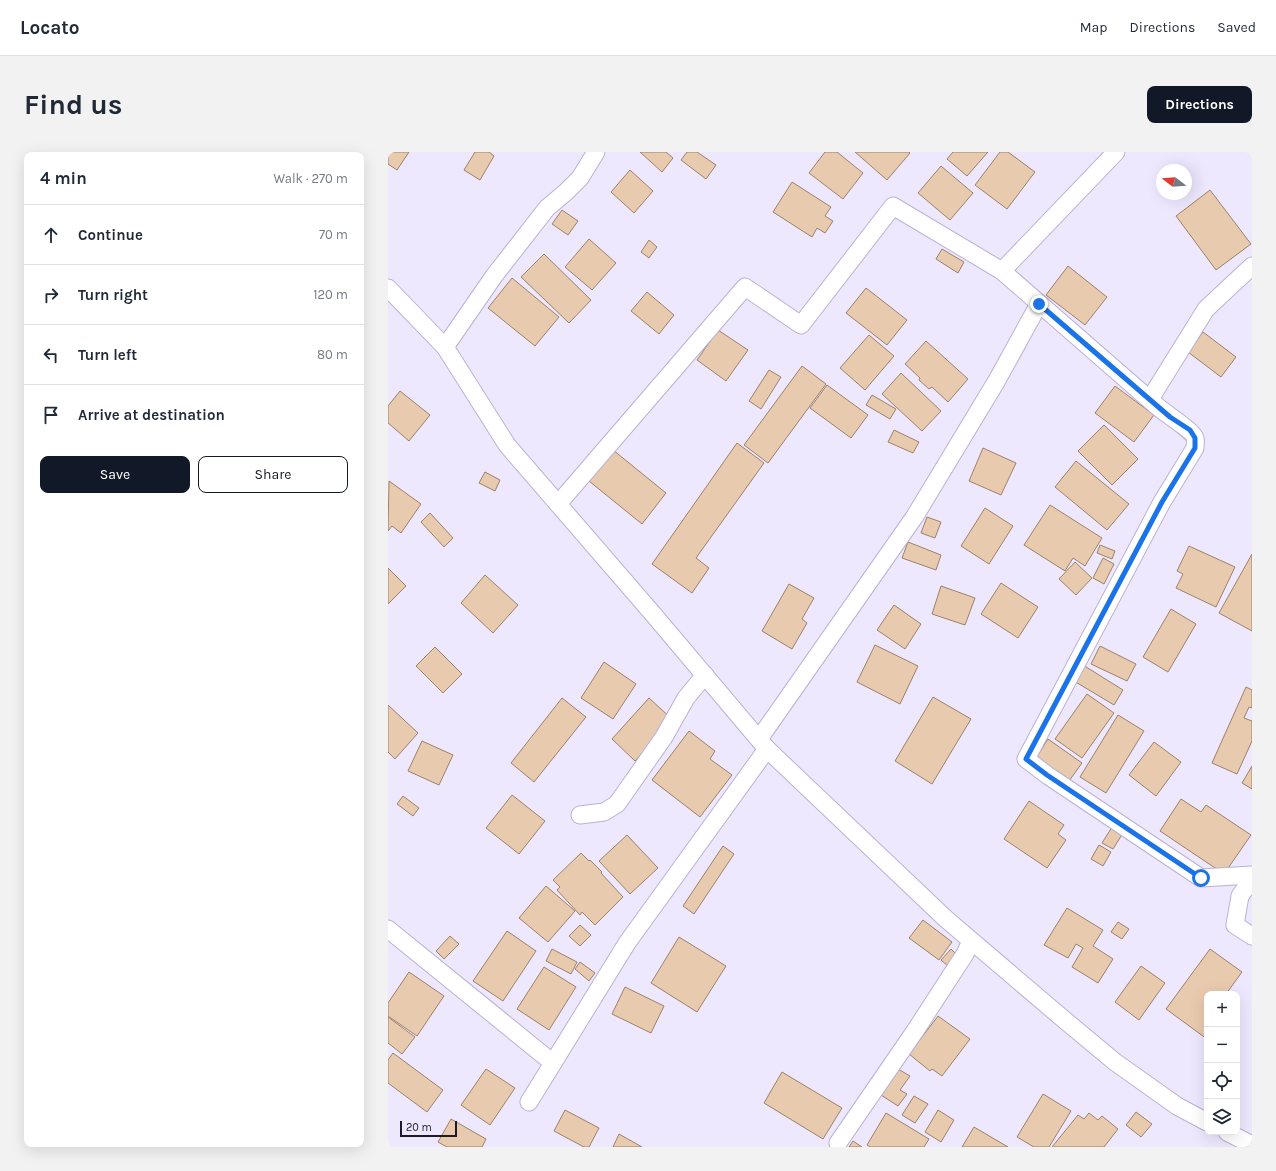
<!DOCTYPE html>
<meta charset="utf-8">
<style>
body{margin:0;font-family:Karla,sans-serif;background:#f2f2f3;color:#1f2937}
.controls{position:absolute;right:12px;bottom:12px;display:grid;overflow:hidden;border-radius:8px;box-shadow:0 4px 16px #0002}
.controls button{width:36px;height:36px;display:grid;place-items:center;padding:0;border:0;border-bottom:1px solid #e0e1e3;background:#fff;color:#1f2937;font:20px sans-serif}
.compass{position:absolute;left:768px;top:12px;width:36px;height:36px;border-radius:50%;background:#fff;box-shadow:0 4px 16px #0002;rotate:287deg}
.scale{position:absolute;left:12px;bottom:10px;width:57px;box-sizing:border-box;padding-left:4px;border:2px solid #1e1a27;border-top:0;font-size:11px;line-height:14px;white-space:nowrap;color:#1e1a27;-webkit-text-stroke:3px #eee8fe;paint-order:stroke}
.stop{position:absolute;width:12px;height:12px;margin:-9px;border:3px solid #1a73e8;border-radius:50%;background:#fff}
.stop.end{background:#1a73e8;border-color:#fff;box-shadow:0 1px 4px #0008}
.list{margin:0;padding:0;list-style:none}
h2{display:flex;justify-content:space-between;align-items:center;height:52px;margin:0;padding:0 16px;font-size:17px}
h2 small{font-size:13px;font-weight:400;color:#747a83}
.list li{display:grid;grid-template-columns:26px 1fr auto;gap:12px;align-items:center;box-sizing:border-box;height:60px;padding:0 16px;border-top:1px solid #e0e1e3}
.list b{display:block;font-size:15px;white-space:nowrap}
.list em{font-size:13px;font-style:normal;color:#747a83}
.actions{display:flex;gap:8px;padding:12px 16px}
.actions a{flex:1;padding:9px 0;border:1px solid #111827;border-radius:8px;text-align:center;font-size:14px;color:#111827}
.actions .main{background:#111827;color:#fff}
.icon{flex:none;width:22px;height:22px;fill:none;stroke:currentColor;stroke-width:2;stroke-linecap:round;stroke-linejoin:round}
.map{position:relative;flex:none;width:864px;height:995px;overflow:hidden;border-radius:8px}
header{display:flex;align-items:center;gap:24px;box-sizing:border-box;height:56px;padding:0 20px;background:#fff;border-bottom:1px solid #e0e1e3}
header strong{font-size:19px}
nav{display:flex;gap:22px;margin-inline-start:auto;font-size:14px}
.intro{display:flex;align-items:center;justify-content:space-between;box-sizing:border-box;height:96px;padding:0 24px}
h1{margin:0;font-size:28px}
.button{padding:10px 18px;border-radius:8px;background:#111827;color:#fff;font-size:14px;font-weight:700}
main{display:flex;gap:24px;padding:0 24px}
aside{flex:1;background:#fff;border-radius:8px;box-shadow:0 4px 16px #0002}
.map>svg:first-child{display:block}
.building{fill:#e8caaf;stroke:#9d8169}
.lines{fill:none;stroke-linecap:round;stroke-linejoin:round}
.minor-casing{stroke:#bab1d4;stroke-width:19}
.minor{stroke:#fff;stroke-width:17}
.route{stroke:#1a73e8;stroke-width:5}
</style>
<header>
<strong>Locato</strong>
<nav><a>Map</a><a>Directions</a><a>Saved</a></nav>
</header>
<div class="intro"><h1>Find us</h1><a class="button">Directions</a></div>
<main>
<aside>
<h2>4 min<small>Walk · 270 m</small></h2>
<ul class="list">
<li><svg class="icon" aria-label="ahead" viewBox="0 0 24 24"><path d="M12 20V5M6 11l6-6 6 6"/></svg><div><b>Continue</b></div><em>70 m</em></li>
<li><svg class="icon" aria-label="right" viewBox="0 0 24 24"><path d="M7 20v-9h11M14 6l5 5-5 5"/></svg><div><b>Turn right</b></div><em>120 m</em></li>
<li><svg class="icon" aria-label="left" viewBox="0 0 24 24"><path d="M17 20v-9H6M10 6l-5 5 5 5"/></svg><div><b>Turn left</b></div><em>80 m</em></li>
<li><svg class="icon" aria-label="arrive" viewBox="0 0 24 24"><path d="M6 21V4h12l-3 4 3 4H6"/></svg><div><b>Arrive at destination</b></div></li>
</ul>
<div class="actions"><a class="main">Save</a><a>Share</a></div>
</aside>
<div class="map">
<svg width="864" height="995" viewBox="0 0 864 995">
<rect width="100%" height="100%" fill="#eee8fe"/>
<g class="building">
<polygon points="0,0 21,0 9,18 0,12"/>
<polygon points="87,0 101,0 106,4 92,28 76,18"/>
<polygon points="252,0 278,0 285,6 274,20"/>
<polygon points="299,0 309,0 328,13 318,27 293,8"/>
<polygon points="437,0 449,0 475,21 455,47 421,21"/>
<polygon points="467,0 521,0 522,1 499,28"/>
<polygon points="565,0 600,0 579,24 559,7"/>
<polygon points="612,0 620,0 647,20 619,57 587,33"/>
<polygon points="553,14 585,41 562,68 530,41"/>
<polygon points="242,18 265,39 246,61 223,40"/>
<polygon points="404,30 443,55 437,64 445,69 437,81 429,76 424,85 385,60"/>
<polygon points="822,38 863,92 828,118 788,64"/>
<polygon points="174,58 190,69 180,83 164,72"/>
<polygon points="201,87 228,111 204,138 177,115"/>
<polygon points="261,88 269,95 261,106 253,100"/>
<polygon points="554,97 576,110 570,121 548,107"/>
<polygon points="156,102 203,148 181,171 133,125"/>
<polygon points="680,114 719,145 697,173 658,143"/>
<polygon points="124,126 171,165 147,194 100,156"/>
<polygon points="478,136 519,168 499,193 458,161"/>
<polygon points="259,140 286,163 271,182 243,159"/>
<polygon points="330,178 360,198 338,229 309,208"/>
<polygon points="815,180 848,205 833,225 800,200"/>
<polygon points="481,183 506,204 477,238 452,216"/>
<polygon points="538,189 580,227 560,250 544,235 541,237 531,228 532,226 517,212"/>
<polygon points="414,214 438,232 380,311 356,293"/>
<polygon points="381,218 393,225 373,257 361,249"/>
<polygon points="513,221 553,259 534,279 494,242"/>
<polygon points="439,233 480,263 463,286 422,256"/>
<polygon points="727,234 766,263 746,290 707,261"/>
<polygon points="12,239 42,263 21,289 0,271 0,254"/>
<polygon points="484,243 508,257 502,267 478,253"/>
<polygon points="716,273 750,307 724,333 690,299"/>
<polygon points="506,278 531,290 525,301 500,290"/>
<polygon points="349,291 376,311 308,406 321,416 304,441 264,412"/>
<polygon points="595,296 628,311 613,343 581,329"/>
<polygon points="225,298 278,341 254,372 201,329"/>
<polygon points="688,309 741,352 719,378 667,335"/>
<polygon points="97,320 112,328 107,339 91,331"/>
<polygon points="1,329 33,352 13,381 4,374 0,379"/>
<polygon points="662,353 714,386 697,414 685,406 677,419 636,393"/>
<polygon points="597,356 625,374 601,412 573,394"/>
<polygon points="42,361 65,386 56,395 33,370"/>
<polygon points="539,365 553,370 547,386 533,381"/>
<polygon points="520,390 553,403 548,418 514,406"/>
<polygon points="712,393 727,399 724,407 709,401"/>
<polygon points="801,394 847,415 828,455 788,436 795,422 789,419"/>
<polygon points="864,402 864,479 831,461"/>
<polygon points="715,406 726,412 716,432 705,426"/>
<polygon points="687,410 704,426 688,443 671,427"/>
<polygon points="0,416 18,434 0,452"/>
<polygon points="97,423 130,453 105,481 73,451"/>
<polygon points="613,431 650,455 630,486 593,462"/>
<polygon points="401,432 426,446 414,467 419,471 404,497 374,479"/>
<polygon points="553,434 587,446 577,473 544,462"/>
<polygon points="506,453 533,472 517,497 489,478"/>
<polygon points="783,457 808,472 780,520 755,505"/>
<polygon points="487,493 530,514 512,552 469,530"/>
<polygon points="712,494 748,512 739,529 703,512"/>
<polygon points="47,495 74,522 55,541 28,514"/>
<polygon points="216,510 248,532 225,567 193,546"/>
<polygon points="695,513 735,538 726,553 686,529"/>
<polygon points="858,535 864,538 864,556 861,555 856,566 864,569 864,589 849,622 824,611"/>
<polygon points="699,542 726,561 694,606 667,587"/>
<polygon points="545,545 583,567 544,632 507,609"/>
<polygon points="174,546 198,565 146,630 123,611"/>
<polygon points="261,546 285,568 247,609 224,587"/>
<polygon points="0,553 30,581 7,607 0,600"/>
<polygon points="730,563 756,579 718,641 692,625"/>
<polygon points="301,579 327,599 322,607 344,623 312,665 264,628"/>
<polygon points="660,587 694,611 681,629 648,606"/>
<polygon points="34,589 65,603 51,633 20,619"/>
<polygon points="766,590 793,610 768,644 741,623"/>
<polygon points="864,614 864,637 854,631"/>
<polygon points="124,643 157,669 131,702 98,676"/>
<polygon points="15,644 31,656 25,664 9,652"/>
<polygon points="793,647 813,660 818,653 863,683 836,722 772,679"/>
<polygon points="641,649 676,673 670,682 678,688 659,716 616,687"/>
<polygon points="724,675 735,681 725,697 714,691"/>
<polygon points="239,683 270,716 242,742 211,709"/>
<polygon points="711,693 723,700 715,714 703,707"/>
<polygon points="335,694 346,702 306,762 295,754"/>
<polygon points="193,701 201,709 202,708 214,720 213,721 235,745 207,773 194,760 192,763 169,738 172,735 165,728"/>
<polygon points="158,734 187,759 160,790 131,766"/>
<polygon points="679,756 715,778 705,794 725,807 710,831 684,815 695,796 688,792 680,806 656,793"/>
<polygon points="535,768 564,790 551,808 521,786"/>
<polygon points="730,770 741,777 734,787 723,780"/>
<polygon points="192,773 203,783 192,794 181,784"/>
<polygon points="119,779 148,799 115,849 85,829"/>
<polygon points="62,784 71,792 56,807 48,799"/>
<polygon points="291,785 338,814 309,860 263,831"/>
<polygon points="164,797 189,810 183,822 158,809"/>
<polygon points="563,797 570,804 561,815 553,808"/>
<polygon points="822,797 854,820 838,842 819,842 819,887 778,857"/>
<polygon points="192,810 207,821 201,829 187,817"/>
<polygon points="753,814 777,831 751,868 727,850"/>
<polygon points="156,815 188,835 161,878 129,857"/>
<polygon points="21,820 56,844 29,884 0,864 0,851"/>
<polygon points="237,835 276,854 263,881 224,862"/>
<polygon points="550,864 582,887 554,924 544,917 542,919 521,902"/>
<polygon points="0,865 27,885 14,902 0,891"/>
<polygon points="5,901 55,938 39,960 0,931 0,908"/>
<polygon points="98,917 127,936 102,973 73,953"/>
<polygon points="510,917 522,924 512,938 519,942 510,954 493,943"/>
<polygon points="394,920 454,956 435,987 376,951"/>
<polygon points="655,942 683,959 661,995 646,995 629,985"/>
<polygon points="526,944 540,952 527,971 514,963"/>
<polygon points="177,958 211,976 201,995 196,995 166,979"/>
<polygon points="550,958 566,968 553,990 537,980"/>
<polygon points="748,960 764,972 753,985 738,973"/>
<polygon points="498,961 541,987 536,995 482,995 479,993"/>
<polygon points="701,961 710,968 714,964 730,977 716,995 664,995 690,963 696,967"/>
<polygon points="63,967 98,987 94,995 59,995 50,990"/>
<polygon points="586,975 620,995 574,995"/>
<polygon points="231,982 254,995 225,995"/>
<polygon points="465,989 474,995 461,995"/>
</g>
<g class="lines">
<g class="minor-casing">
<g id="minor">
<polyline points="614,119 728,0"/>
<polyline points="0,136 57,195 119,293 265,462 379,597 558,767 673,865 727,910 789,954 819,970"/>
<polyline points="57,195 106,124 159,56 178,40 192,26 208,0"/>
<polyline points="762,247 818,157 864,114"/>
<path d="M170,352L357,135L413,173L505,54L614,119L770,255C777,261 806,280 807,286C808,289 807,293 807,296L774,350L638,607L659,623L813,726L864,723"/>
<polyline points="371,587 527,364 608,230 651,152"/>
<polyline points="192,663 216,660 229,652 276,585 298,546 317,523"/>
<polyline points="864,727 852,744 847,773 864,784"/>
<polyline points="0,777 165,911"/>
<polyline points="141,950 239,791 379,597"/>
<polyline points="839,980 864,993"/>
<polyline points="450,991 527,879 577,802 583,789"/>
</g>
</g>
<use href="#minor" class="minor"/>
</g>
<g class="lines">
<polyline class="route" points="651,152 782,265 802,278 807,286 807,296 774,350 638,607 659,623 813,726"/>
</g>
</svg>
<div class="controls">
<button>+</button>
<button>−</button>
<button><svg class="icon" aria-label="locate" viewBox="0 0 24 24"><circle cx="12" cy="12" r="6"/><path d="M12 2v4M12 18v4M2 12h4M18 12h4"/></svg></button>
<button><svg class="icon" aria-label="layers" viewBox="0 0 24 24"><path d="M12 4l9 5-9 5-9-5zM3 14l9 5 9-5"/></svg></button>
</div>
<svg class="compass" viewBox="-18 -18 36 36"><path d="M0-13l5 13h-10z" fill="#e53935"/><path d="M0 13l5-13h-10z" fill="#747a83"/></svg>
<div class="scale">20 m</div>
<div class="stop" style="left:813px;top:726px"></div>
<div class="stop end" style="left:651px;top:152px"></div>
</div>
</main>
